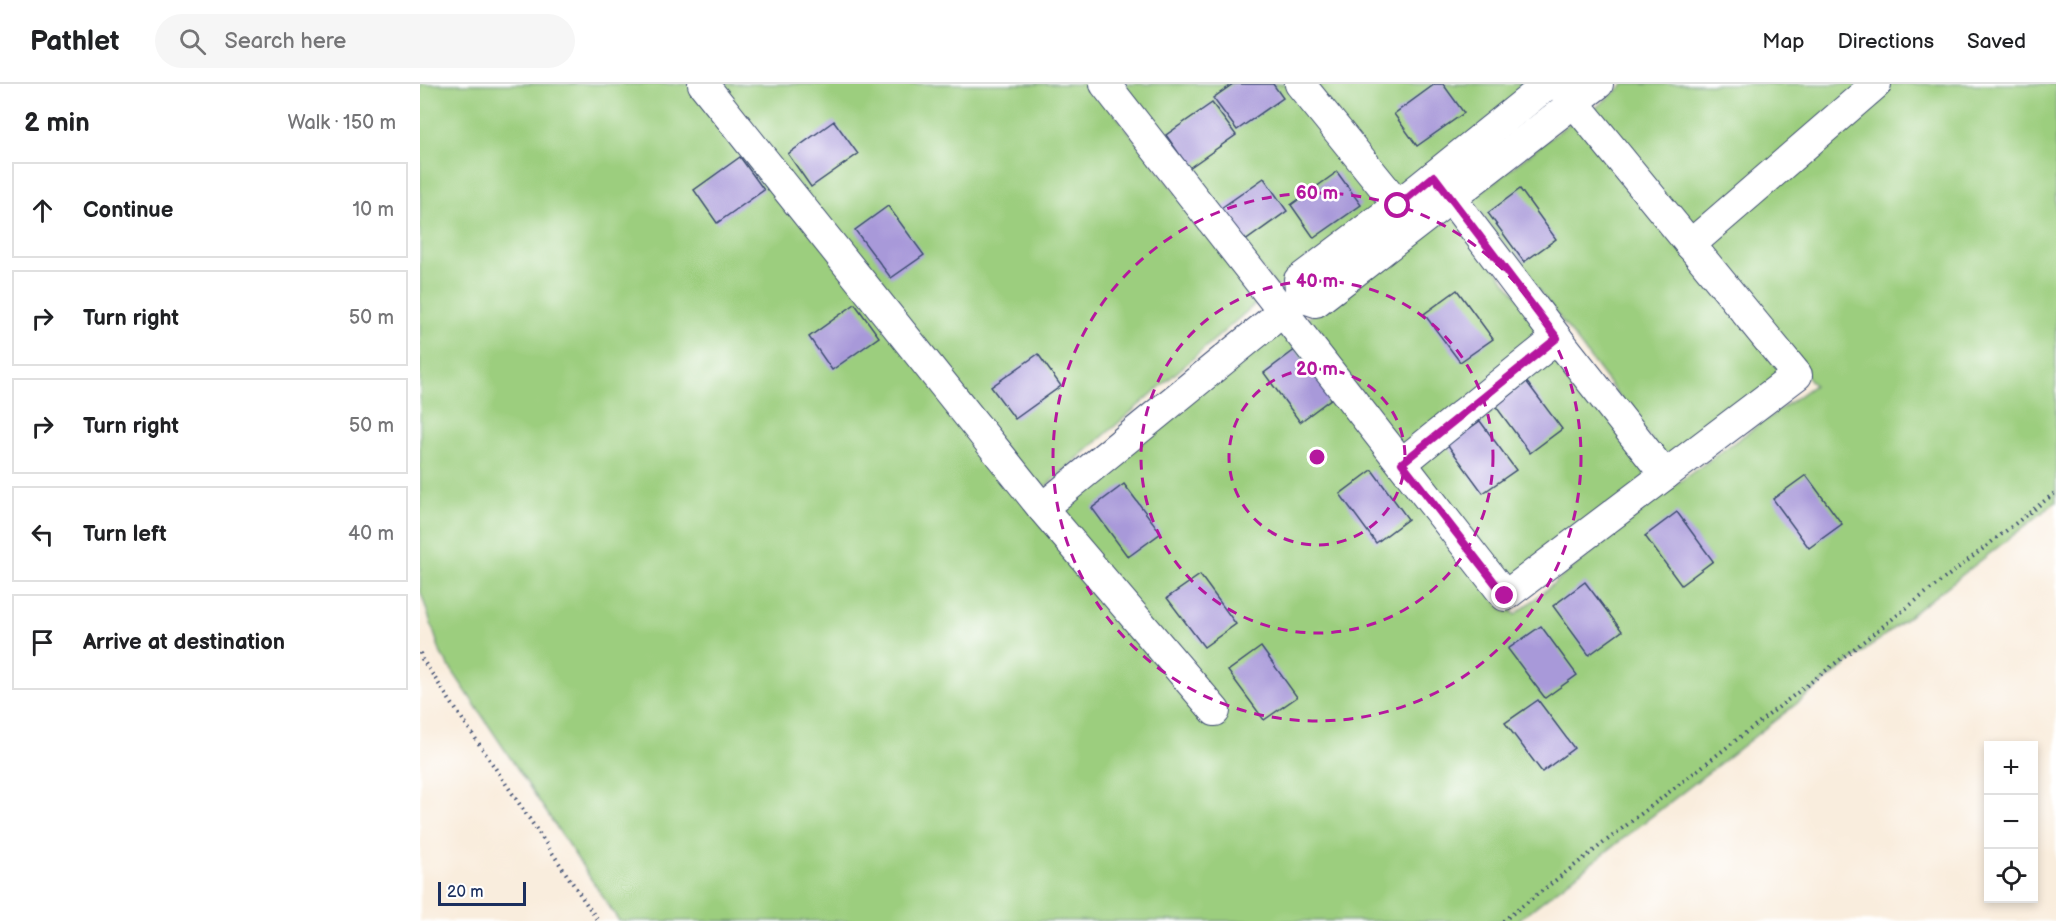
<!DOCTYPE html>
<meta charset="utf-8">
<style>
body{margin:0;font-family:"Balsamiq Sans",sans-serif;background:#f6f6f6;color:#202124}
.controls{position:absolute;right:18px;bottom:18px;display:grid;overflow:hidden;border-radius:0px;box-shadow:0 3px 9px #0003}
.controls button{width:54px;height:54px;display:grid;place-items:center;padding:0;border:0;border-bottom:2px solid #e0e0e0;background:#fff;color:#202124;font:30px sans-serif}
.scale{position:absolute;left:18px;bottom:15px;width:88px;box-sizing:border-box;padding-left:6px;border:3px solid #1b2f5e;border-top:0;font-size:16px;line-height:21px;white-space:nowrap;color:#1b2f5e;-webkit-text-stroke:4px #fff;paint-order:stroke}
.stop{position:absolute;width:18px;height:18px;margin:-14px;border:4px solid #b5179e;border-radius:50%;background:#fff}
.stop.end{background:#b5179e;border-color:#fff;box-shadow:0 2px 6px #0008}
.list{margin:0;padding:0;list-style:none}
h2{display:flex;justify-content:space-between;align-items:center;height:78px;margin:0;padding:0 24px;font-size:26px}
h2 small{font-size:20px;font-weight:400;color:#757577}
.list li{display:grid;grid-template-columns:39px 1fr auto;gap:18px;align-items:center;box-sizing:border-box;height:96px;margin:0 12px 12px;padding:0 12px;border:2px solid #e0e0e0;border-radius:0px}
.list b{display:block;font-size:22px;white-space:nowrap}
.list em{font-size:20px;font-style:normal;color:#757577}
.icon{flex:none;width:33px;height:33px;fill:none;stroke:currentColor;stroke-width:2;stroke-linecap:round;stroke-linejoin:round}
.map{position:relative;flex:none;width:1636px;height:837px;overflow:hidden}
header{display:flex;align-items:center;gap:36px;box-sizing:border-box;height:84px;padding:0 30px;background:#fff;border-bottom:2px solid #e0e0e0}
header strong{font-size:28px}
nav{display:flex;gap:33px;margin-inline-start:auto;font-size:21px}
.search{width:420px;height:54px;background:#f6f6f6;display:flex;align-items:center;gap:15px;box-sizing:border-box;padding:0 21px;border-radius:33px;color:#757577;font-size:22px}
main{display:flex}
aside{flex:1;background:#fff}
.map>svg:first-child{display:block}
.green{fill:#9cce7e;stroke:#5c7e6e;stroke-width:1.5}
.building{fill:#a899d9}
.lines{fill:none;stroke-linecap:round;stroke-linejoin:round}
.street-casing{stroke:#3c4c71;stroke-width:32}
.path{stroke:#3c4c71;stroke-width:4;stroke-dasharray:1.5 4.5;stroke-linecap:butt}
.street{stroke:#fff;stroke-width:30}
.route{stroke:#b5179e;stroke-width:8}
.ring{fill:none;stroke:#b5179e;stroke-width:3;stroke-dasharray:10 8}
.centre{fill:#b5179e;stroke:#fff;stroke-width:3}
.ring-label{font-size:18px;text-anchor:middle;font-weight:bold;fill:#b5179e;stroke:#fff;stroke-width:5;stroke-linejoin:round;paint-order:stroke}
</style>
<header>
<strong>Pathlet</strong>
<div class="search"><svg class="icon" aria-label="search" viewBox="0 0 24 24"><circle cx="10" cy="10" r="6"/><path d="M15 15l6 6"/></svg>Search here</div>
<nav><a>Map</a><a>Directions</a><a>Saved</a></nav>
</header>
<main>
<aside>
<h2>2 min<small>Walk · 150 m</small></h2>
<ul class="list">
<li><svg class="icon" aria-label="ahead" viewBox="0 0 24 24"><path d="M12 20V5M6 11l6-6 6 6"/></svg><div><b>Continue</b></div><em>10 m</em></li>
<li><svg class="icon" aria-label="right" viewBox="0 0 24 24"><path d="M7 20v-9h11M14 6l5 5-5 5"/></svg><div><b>Turn right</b></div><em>50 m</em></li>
<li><svg class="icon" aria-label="right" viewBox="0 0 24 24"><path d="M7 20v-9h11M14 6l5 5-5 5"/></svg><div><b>Turn right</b></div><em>50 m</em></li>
<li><svg class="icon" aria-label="left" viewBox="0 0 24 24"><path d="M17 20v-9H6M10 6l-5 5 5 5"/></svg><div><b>Turn left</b></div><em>40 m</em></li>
<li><svg class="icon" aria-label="arrive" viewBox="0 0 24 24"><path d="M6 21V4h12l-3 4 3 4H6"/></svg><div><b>Arrive at destination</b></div></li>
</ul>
</aside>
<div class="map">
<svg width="1636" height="837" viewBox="0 0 1636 837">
<rect width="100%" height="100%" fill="#fff"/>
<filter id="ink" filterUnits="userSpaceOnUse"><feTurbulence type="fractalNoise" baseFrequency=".0167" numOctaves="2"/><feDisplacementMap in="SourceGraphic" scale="12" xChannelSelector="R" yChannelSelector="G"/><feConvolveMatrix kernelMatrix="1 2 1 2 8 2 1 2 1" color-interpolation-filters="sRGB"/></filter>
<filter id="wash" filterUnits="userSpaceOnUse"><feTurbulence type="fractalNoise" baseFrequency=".008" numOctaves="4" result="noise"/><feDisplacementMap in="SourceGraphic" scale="24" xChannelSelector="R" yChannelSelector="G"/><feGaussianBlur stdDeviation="1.35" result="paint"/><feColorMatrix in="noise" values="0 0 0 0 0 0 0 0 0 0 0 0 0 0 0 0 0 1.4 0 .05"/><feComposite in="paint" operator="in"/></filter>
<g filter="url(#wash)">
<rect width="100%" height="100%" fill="#f9eddd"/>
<g class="green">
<polygon points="0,0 275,0 632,425 862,239 1095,531 1255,401 1394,301 1173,26 1205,0 1636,0 1636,418 1097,837 199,837 21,570 0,506"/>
<polygon points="293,0 672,0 840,216 619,408"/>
<polygon points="697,0 868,0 964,120 857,204"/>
<polygon points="889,0 1111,0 977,110"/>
<polygon points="1160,31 1377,298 1252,383 1051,116"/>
<polygon points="1027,124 1129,252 985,368 886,236"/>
<polygon points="1136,263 1241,394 1100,511 995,379"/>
</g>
<g id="blocks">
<g class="building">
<polygon points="813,0 853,0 863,14 817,46 793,14"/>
<polygon points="1015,0 1023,0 1044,29 997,62 974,30"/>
<polygon points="792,19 816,51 769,84 746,51"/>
<polygon points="414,37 438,70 391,103 368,70"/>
<polygon points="320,73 344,106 297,139 274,106"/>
<polygon points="917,88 941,121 894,154 871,121"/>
<polygon points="844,94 867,127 821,160 797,127"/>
<polygon points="1100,105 1136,155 1104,178 1068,129"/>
<polygon points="468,122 504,171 471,194 435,146"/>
<polygon points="1037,206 1073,255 1040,278 1004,230"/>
<polygon points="435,220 459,253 412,286 389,253"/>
<polygon points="876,265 912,314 880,338 844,289"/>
<polygon points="618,270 641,302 595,335 571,303"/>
<polygon points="1106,297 1142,345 1110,369 1074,320"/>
<polygon points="1060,337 1096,386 1063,409 1027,360"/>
<polygon points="952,386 988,435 956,459 920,410"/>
<polygon points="1386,391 1422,440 1389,464 1353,415"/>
<polygon points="704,400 741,449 708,473 672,424"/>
<polygon points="1257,428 1293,477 1261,501 1225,452"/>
<polygon points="780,491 816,540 784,563 747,514"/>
<polygon points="1165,498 1202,547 1169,571 1133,522"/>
<polygon points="1121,542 1157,591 1125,614 1088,565"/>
<polygon points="841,563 877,613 844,636 808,587"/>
<polygon points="1118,616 1154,664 1122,688 1085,639"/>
</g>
</g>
</g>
<g filter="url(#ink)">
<use href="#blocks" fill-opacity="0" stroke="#3c4c71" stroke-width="1.5"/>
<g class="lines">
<g class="street-casing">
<g id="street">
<polyline points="283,0 622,424 795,627"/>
<polyline points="685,0 1085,512 1377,291 1139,0"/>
<polyline points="880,0 978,121"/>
<polyline points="1014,92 1137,254 1245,391"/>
<polyline points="1270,161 1456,0"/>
<polyline points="881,213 896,218 1178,0"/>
<polyline points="881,213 879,196 978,121 1128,0"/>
<polyline points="982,379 1137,254"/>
<polyline points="622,424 878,215"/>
</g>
</g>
<g class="path">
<polyline points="0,569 2,575 178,837"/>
<polyline points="1083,837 1636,408"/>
</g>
<use href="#street" class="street"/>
</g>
</g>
<g class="lines" filter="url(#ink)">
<polyline class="route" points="978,122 1014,92 1137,254 982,379 1085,512"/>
</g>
<g class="ring">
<circle cx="897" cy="373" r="88"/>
<circle cx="897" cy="373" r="176"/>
<circle cx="897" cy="373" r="264"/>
</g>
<circle cx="897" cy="373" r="9" class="centre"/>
<g class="ring-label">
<text x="897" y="115">60 m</text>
<text x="897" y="203">40 m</text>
<text x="897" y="291">20 m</text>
</g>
</svg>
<div class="controls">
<button>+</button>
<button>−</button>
<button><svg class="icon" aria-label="locate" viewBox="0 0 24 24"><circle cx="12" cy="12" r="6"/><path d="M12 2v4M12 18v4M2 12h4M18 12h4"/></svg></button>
</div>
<div class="scale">20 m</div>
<div class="stop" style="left:978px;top:122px"></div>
<div class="stop end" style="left:1085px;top:512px"></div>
</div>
</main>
